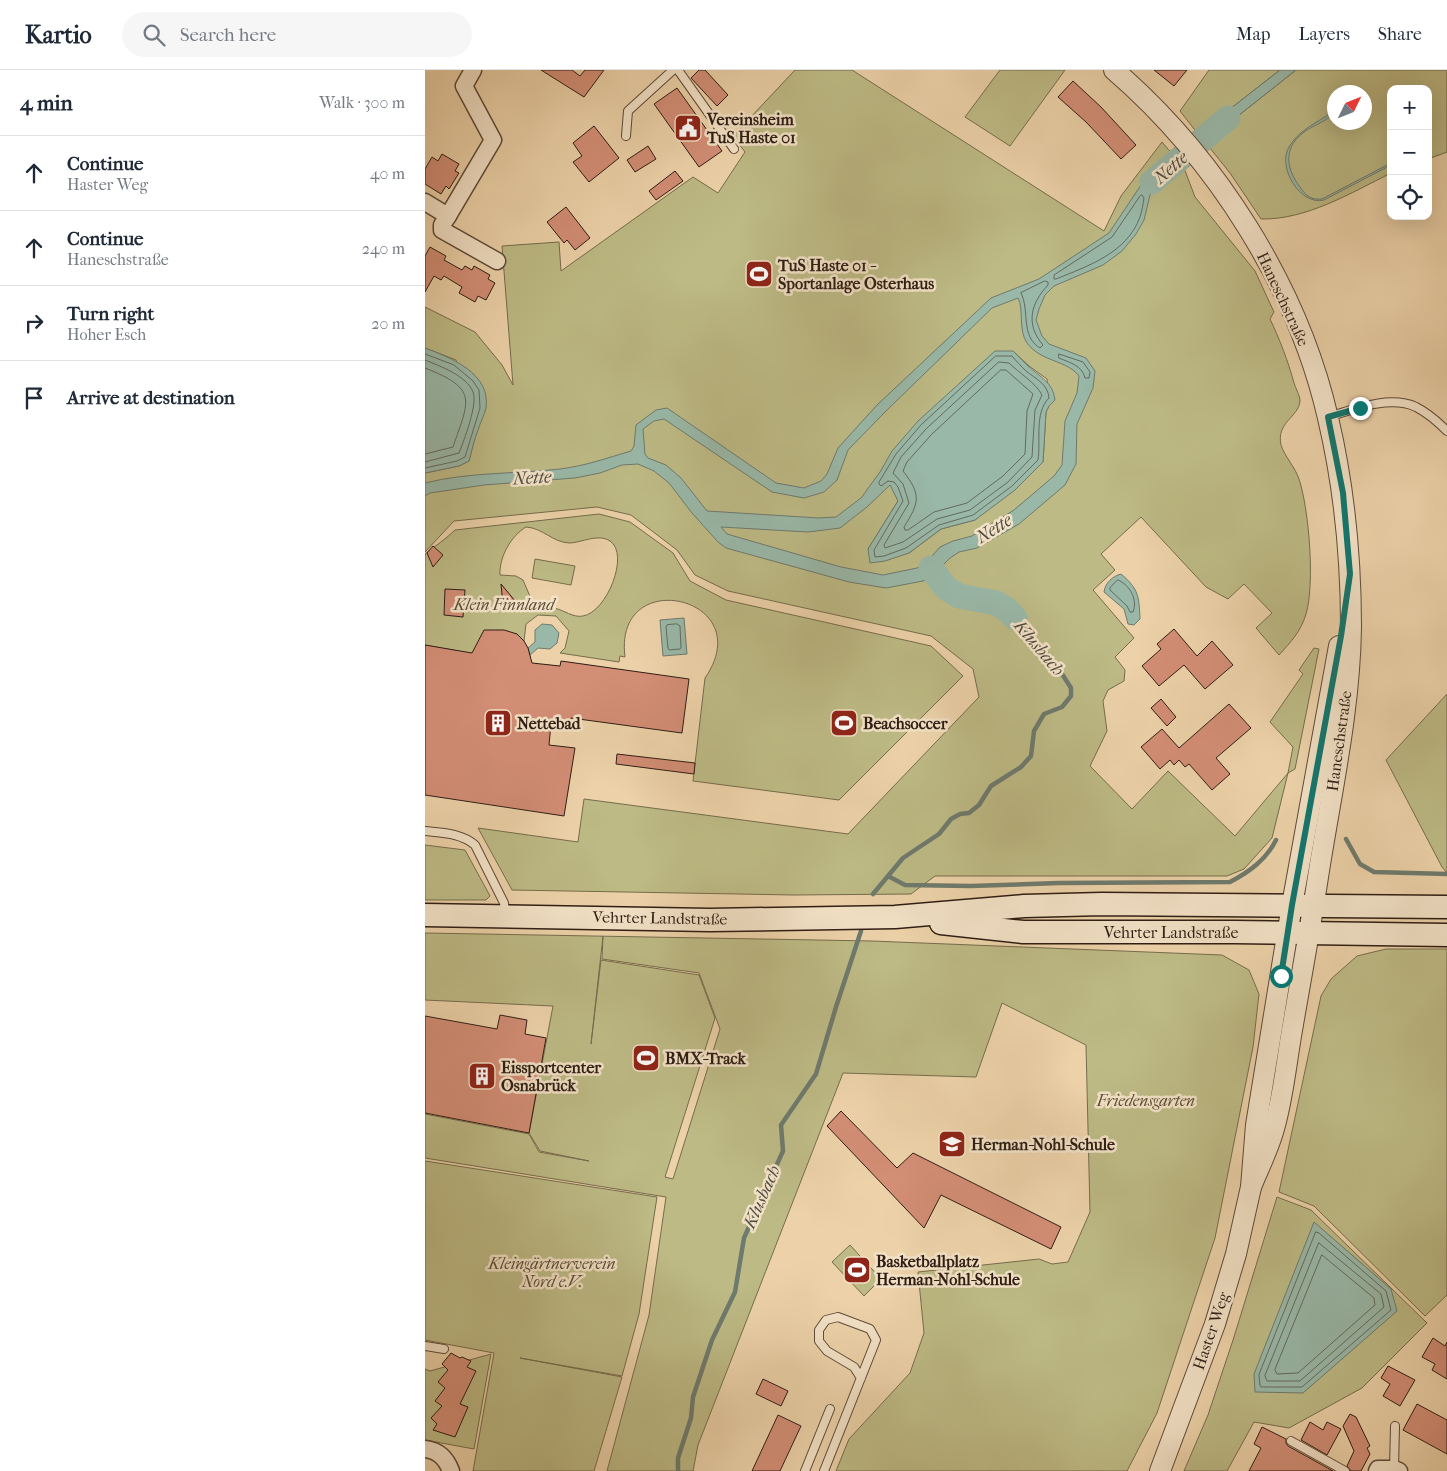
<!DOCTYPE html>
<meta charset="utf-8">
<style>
body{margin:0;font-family:"IM FELL French Canon",serif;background:#f6f6f7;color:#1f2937}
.controls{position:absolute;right:15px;top:15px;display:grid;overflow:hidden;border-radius:10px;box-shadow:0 5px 20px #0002}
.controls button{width:45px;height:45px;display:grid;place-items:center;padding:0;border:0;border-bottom:1px solid #e0e1e3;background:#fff;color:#1f2937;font:25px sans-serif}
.compass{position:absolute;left:902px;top:15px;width:45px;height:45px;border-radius:50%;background:#fff;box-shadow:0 5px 20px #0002;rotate:47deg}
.stop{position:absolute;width:15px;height:15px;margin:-11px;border:4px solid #0f766e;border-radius:50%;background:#fff}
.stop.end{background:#0f766e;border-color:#fff;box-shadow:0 1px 5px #0008}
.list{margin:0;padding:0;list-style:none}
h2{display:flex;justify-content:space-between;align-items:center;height:65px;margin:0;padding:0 20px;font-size:21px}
h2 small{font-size:16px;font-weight:400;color:#747a83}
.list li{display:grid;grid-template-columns:32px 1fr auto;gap:15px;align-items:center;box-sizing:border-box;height:75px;padding:0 20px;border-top:1px solid #e0e1e3}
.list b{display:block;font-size:19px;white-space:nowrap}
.list p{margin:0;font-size:16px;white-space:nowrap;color:#747a83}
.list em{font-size:16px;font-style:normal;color:#747a83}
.icon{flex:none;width:28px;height:28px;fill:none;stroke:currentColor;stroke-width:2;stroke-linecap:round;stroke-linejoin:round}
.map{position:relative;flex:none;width:1022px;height:1401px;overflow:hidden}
header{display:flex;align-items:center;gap:30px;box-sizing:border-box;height:70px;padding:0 25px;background:#fff;border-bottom:1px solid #e0e1e3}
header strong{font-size:24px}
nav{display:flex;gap:28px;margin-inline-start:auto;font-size:18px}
.search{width:350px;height:45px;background:#f6f6f7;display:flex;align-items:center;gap:12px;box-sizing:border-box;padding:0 18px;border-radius:28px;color:#747a83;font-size:19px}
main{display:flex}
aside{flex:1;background:#fff}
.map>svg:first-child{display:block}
.green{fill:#bdba85;stroke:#766c4c;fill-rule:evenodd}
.water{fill:#99b8a8;stroke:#6e7a6d;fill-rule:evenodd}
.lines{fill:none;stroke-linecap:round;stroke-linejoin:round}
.shore{stroke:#646a5e;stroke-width:1}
.stream{stroke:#6e7a6d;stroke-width:4.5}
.river{stroke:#99b8a8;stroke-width:25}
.building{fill:#d38e76;stroke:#2e1d14}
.service-casing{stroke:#5e4a39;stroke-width:10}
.minor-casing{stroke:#5e4a39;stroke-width:19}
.tertiary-casing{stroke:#5e4a39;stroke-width:22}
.secondary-casing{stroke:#2e1d14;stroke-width:25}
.service{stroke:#f3e2c7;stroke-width:8}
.minor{stroke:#f3e2c7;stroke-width:16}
.tertiary{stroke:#f3e2c7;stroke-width:20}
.secondary{stroke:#f3e2c7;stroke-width:22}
.route{stroke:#0f766e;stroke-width:6}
.labels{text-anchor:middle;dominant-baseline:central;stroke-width:5;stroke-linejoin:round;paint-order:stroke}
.poi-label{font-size:16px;font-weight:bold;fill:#2e1d14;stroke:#f3e2c7;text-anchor:start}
.street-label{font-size:16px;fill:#2e1d14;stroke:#f3e2c7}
.park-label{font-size:16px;font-style:italic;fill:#594c36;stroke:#f3e2c7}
.water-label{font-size:18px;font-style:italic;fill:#4e4c40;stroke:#f3e2c7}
</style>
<header>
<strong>Kartio</strong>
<div class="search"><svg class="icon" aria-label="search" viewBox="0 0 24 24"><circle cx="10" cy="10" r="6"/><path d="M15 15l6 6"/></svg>Search here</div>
<nav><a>Map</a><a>Layers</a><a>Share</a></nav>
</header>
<main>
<aside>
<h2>4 min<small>Walk · 300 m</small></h2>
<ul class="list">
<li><svg class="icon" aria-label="ahead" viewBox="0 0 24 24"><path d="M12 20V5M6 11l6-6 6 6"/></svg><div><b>Continue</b><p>Haster Weg</p></div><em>40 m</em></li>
<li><svg class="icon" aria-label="ahead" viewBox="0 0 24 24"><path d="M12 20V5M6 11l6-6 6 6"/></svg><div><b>Continue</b><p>Haneschstraße</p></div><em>240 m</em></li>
<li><svg class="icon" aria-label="right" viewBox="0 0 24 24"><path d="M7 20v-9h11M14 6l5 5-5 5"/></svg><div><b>Turn right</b><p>Hoher Esch</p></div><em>20 m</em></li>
<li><svg class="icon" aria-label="arrive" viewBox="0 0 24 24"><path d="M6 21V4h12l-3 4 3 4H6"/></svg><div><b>Arrive at destination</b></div></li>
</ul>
</aside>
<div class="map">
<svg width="1022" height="1401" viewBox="0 0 1022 1401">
<rect width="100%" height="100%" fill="#edd2a9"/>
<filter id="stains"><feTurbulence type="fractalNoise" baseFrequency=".004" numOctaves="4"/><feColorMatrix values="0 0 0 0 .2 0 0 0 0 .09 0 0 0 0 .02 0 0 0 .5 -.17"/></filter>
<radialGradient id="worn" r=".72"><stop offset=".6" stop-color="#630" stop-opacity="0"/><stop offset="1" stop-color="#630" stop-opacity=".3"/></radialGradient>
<g class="green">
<path d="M370,0H427L679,161L696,126L737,72L759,98L770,127L830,201L849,242L845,249C855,270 863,291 869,313C871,319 875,326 875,331C874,347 851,352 856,375C860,387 870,397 874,409C884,439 890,514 881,544C876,561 866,572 854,585L831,558L847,543L819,514L803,529L781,517L716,447L676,484L690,500L668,520L709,568L690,587L700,600L699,611L683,620L678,631L682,661L665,696L707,739L743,701L810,766L863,703L868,677L845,652L878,604L874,600L889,578L894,579L870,699L863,703L847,768L819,799L802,806H510L486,824L369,825L87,820L53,758L153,772L159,729L423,764L554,627L548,599L506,566L303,521L270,505L252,480L206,445L172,437L29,451L0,482V403L34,396L44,391L49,370L31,290L0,278V237L50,262L77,295L88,315L77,176L134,172L136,201L268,107L293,123L320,82L308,66ZM588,281L604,296L622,309L624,336L621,342L618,392L550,450L516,459L484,483L443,479L473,431L468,419L455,402Z"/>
<polygon points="575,0 640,0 585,76 540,47"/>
<polygon points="784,0 855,0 773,64 755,41"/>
<path d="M871,0H1022V82L1003,89V19H966V103C926,123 881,150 836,149L805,103L780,72ZM909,22H939V52H909Z"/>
<path d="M174,444L205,452L248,483L265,511L301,530L506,576L538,606L414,730L268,711L280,608C336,527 188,493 200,587L195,586L194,592L135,583L140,578L144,561L131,546L113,545L101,554L99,571L92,564L55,585L0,575V484C10,476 21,469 30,460ZM101,457C118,458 127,472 144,473C156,473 173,463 185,471C205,484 182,542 158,546C148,548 139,540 129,538C123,536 116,538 110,538L98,510L91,506L75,505C74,487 86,466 101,457Z"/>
<polygon points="110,489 150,496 146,515 107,508"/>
<polygon points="1022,624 1022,803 1017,797 961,690"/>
<polygon points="0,775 40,780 65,826 61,830 0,830"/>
<path d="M0,863L447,871L797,885L824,900L834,924L828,977L790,1168L732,1343L702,1401H411L424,1369L485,1303L499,1263L493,1202L614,1189L627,1194L643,1192L665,1142L661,975L577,933L551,1007L418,1003L273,1375L268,1401H182L224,1245L241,1127L0,1088V1044L104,1064L114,1082L164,1091L115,1081L104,1063L128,936L0,930ZM178,866L177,889L274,903L295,959L248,1109L240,1107L290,948L274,905L176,890L166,974Z"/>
<polygon points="961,879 1022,879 1022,1225 1000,1246 889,1136 854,1122 896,926 906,909 932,886"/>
<polygon points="0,1091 232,1127 214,1244 197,1306 95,1288 197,1307 169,1401 48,1401 69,1283 0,1270"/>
<polygon points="852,1127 886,1140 1002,1253 937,1318 864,1358 829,1352 802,1401 759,1401 783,1345 809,1267"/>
<polygon points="425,1175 456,1209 439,1226 407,1192"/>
<polygon points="66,1284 49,1379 0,1370 0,1299 5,1301"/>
</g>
<g class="water">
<polygon points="855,0 871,0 780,72 773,64"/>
<path d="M909,39C909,48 890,55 882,60C859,75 859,96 875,117C881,126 886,130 897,129L966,93V95L899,130C875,136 852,97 864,77C873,61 891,53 906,43Z"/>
<path d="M748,85L756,95L731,117L725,125L719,150L711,164L697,181L678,195L629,216L620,225L614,239L611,250L617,266L624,274L661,288L670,301L668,318L652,354L651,394L640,415L594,454L552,478L534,482L525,488L508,505L498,511L461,518L424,512L301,478L293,472L267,443L244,413L229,401L213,394L197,395L175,403L150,408L59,415L5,423L0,426V413C44,402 90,404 135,399C160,396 182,388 206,381L209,376L211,355L231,340L242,338L351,413L379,418L396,411L402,404L413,378L452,335L566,228L614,209L684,163L716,115ZM593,228C599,238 593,260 602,273C616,292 642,290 654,306L652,323L640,351L637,395L629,406L589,440L547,466L528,471L515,477L500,494L492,498L458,505L416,497L302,464L296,457L383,462L415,458L442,437L465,415L473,431L443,479L445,493L460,491L484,483L516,459L550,450L590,420L618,392L621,342L624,336L630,330C628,312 615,307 603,296C598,291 593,286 588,281H570L493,351L467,381L455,402L436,428L411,447L394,448L282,441L256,408L241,395L223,388L220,384L218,359L229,351L239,349L347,422L379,428L399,422L412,410L423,380L460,342L567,238Z"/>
<path d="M0,278C26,288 66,303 61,338C59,346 55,353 53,360C49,370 47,380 44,391L34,396L0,403Z"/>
<path d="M696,504C714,519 714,527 715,549L709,555L703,554L699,539L679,522C680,513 688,506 696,504Z"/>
<polygon points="259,548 262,584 238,586 235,550"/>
<polygon points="117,554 127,555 134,563 132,573 125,579 113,578 105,585 103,578 110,572 110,560"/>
<polygon points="889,1152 966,1219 972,1241 878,1323 830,1322 829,1304"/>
</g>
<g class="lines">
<g class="shore">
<path d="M717,125L719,128C718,134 717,141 715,147C702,183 663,196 631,209H629V205L687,167L715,126Z"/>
<path d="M620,211L623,212V215C606,233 600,254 618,275L615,278C595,266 605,240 596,223Z"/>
<polyline points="0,284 29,295 48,311 54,320 55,338 40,387 32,391 0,398"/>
<path d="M634,284L658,292L665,302L664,308H660C657,295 645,293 634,288Z"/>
<path d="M571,286H587C591,291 596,296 601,301C611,309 623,314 624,328C609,343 616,371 613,390L587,416L548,445L514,455L481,478L459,486L450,487L449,480L478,431L473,417L469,412L463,411L456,416L454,414V412L471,384L496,355Z"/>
<path d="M0,290C15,296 42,306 48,322C53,334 39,370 34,383L0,392"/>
<path d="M574,292L584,293C594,303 611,313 617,325L610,340L607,387L583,412L545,440L512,449L478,472L460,478L459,475L484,433L478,414L468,403L476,387L501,359Z"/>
<path d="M0,298C54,319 44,330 28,377L0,384"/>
<path d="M576,300H581L608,324L602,341L600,384L578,406L542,433L509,442L483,460H480L479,457C494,433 497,425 478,401L482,392L506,365Z"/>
<path d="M693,510C705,515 713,530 708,542H705L702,536L685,520V518Z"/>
<polygon points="252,554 255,556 256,578 255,579 244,580 243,578 241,557 242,555"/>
<polygon points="891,1162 894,1163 961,1221 966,1240 877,1317 836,1317 835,1315 834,1305"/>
<polygon points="894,1173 956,1224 959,1237 875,1311 842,1311 840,1306"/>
<polygon points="897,1185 949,1228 950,1235 873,1303 852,1304 850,1300"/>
</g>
<g class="stream">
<polyline points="921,769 935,794 949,802 1022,804"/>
<path d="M463,806L480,815L546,816L634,813L805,812C824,802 841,790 851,770"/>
<polyline points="448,824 478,788 514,764 526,749 535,744 544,743 554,735 566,716 596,697 606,686 609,661 619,644 637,637 646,626 646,618 632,596 590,548"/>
<polyline points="253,1401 253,1388 266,1348 268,1327 287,1270 310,1222 319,1168 358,1081 356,1055 391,1004 411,937 436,861"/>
</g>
<g class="river">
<polyline points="727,112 803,48"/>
<polyline points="506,498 521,518 534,526 571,533 581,539 590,548"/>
</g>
</g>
<g class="building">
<polygon points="116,0 147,0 155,6 160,0 179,0 159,27"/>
<polygon points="274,0 280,0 303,25 292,36 266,8"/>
<polygon points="729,0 762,0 749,16"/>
<polygon points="648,11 676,37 711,75 696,89 661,52 633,27"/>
<polygon points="252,18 297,81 274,97 229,34"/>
<polygon points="169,56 194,88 164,112 148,92 157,86 148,73"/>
<polygon points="223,76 231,89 210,102 202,90"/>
<polygon points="17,84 34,94 30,101 34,103 24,119 21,116 16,124 0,114 0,99 7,87 13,91"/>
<polygon points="250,101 258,111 231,130 224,121"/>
<polygon points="141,137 165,168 150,180 142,170 139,173 122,152"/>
<polygon points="5,177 21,186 19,190 37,200 40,196 47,200 49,196 65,205 63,209 70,213 61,230 53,226 50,232 34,223 37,217 19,206 16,210 9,206 0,222 0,186"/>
<polygon points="8,476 18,485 8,497 2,483"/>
<polygon points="76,514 91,532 91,541 82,540 78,535"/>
<polygon points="20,519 40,520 38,547 19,545"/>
<polygon points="749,559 772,586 787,571 808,595 780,619 759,595 734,616 717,596 736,579 732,574"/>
<polygon points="59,560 79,560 92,564 99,571 103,578 107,593 135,596 136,591 264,609 257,663 146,648 145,657 126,654 124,675 150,678 139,746 0,725 0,575 47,583"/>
<polygon points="736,629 751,647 742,656 726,638"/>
<polygon points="804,634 826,658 791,688 805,704 787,720 764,694 760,697 754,690 749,695 745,690 735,699 716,677 737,659 754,678"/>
<polygon points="192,684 270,693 269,704 191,694"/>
<polygon points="75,945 102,950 100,964 121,968 104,1063 0,1043 0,946 72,959"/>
<polygon points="416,1041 472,1098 488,1083 636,1157 626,1179 516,1125 499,1158 402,1056"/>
<polygon points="1008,1268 1020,1276 1022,1272 1022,1309 1007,1300 1010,1294 997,1287"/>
<polygon points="26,1283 35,1288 37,1287 46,1291 42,1297 51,1301 35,1334 43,1337 30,1367 8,1360 12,1354 6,1348 17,1336 10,1331 20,1318 13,1312 23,1300 17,1294"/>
<polygon points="963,1296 990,1310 975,1336 958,1326 965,1314 956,1308"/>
<polygon points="338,1309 363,1321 356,1336 331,1324"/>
<polygon points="992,1334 1022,1350 1022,1384 978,1360"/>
<polygon points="925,1344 931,1347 945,1376 942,1378 945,1384 936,1401 926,1401 922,1396 929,1381 918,1356"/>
<polygon points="353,1345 376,1356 355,1401 327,1401"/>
<polygon points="885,1352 898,1360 902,1352 916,1359 902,1385 876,1370"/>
<polygon points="837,1357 861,1369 861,1373 863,1376 908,1401 824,1401 836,1378 829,1374"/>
</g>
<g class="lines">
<g class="service-casing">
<g id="service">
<polyline points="253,0 309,79"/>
<polyline points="201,66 203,41 248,0"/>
<path d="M903,347C929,339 965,325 991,337C1003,343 1013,352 1022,361"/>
<path d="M0,761C18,763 36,763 50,775L79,833L80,844"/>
<polyline points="0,1276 19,1279"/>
<polyline points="866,1371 920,1401"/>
<polyline points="969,1399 970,1356"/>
<polyline points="380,1401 405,1339"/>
<polyline points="399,1401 451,1270 445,1259 413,1247 401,1250 394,1260 394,1271 402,1281 429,1297 436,1308"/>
</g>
</g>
<g class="minor-casing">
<g id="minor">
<polyline points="0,132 23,146 68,70 39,16 48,0"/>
<polyline points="23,146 17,155 17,160 72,191"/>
<path d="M0,1379C14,1381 21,1388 26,1401"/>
<polyline points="952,1401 953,1399 969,1399 974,1401"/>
</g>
</g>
<g class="tertiary-casing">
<g id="tertiary">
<path d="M689,0C791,88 873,217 903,348C919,416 926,487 926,557C925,641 906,723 893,807C885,860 875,913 866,966C861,996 858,1026 850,1055C845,1076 834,1097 826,1117"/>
<polyline points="735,1401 790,1254 811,1184 826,1117 831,1055 867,835 914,576"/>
</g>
</g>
<g class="secondary-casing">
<g id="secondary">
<polyline points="0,845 285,850 470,847 599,836 677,834 1022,837"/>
<polyline points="516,853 598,862 809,862 1022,865"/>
</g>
</g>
<use href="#service" class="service"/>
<use href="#minor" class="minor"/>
<use href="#tertiary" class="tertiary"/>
<use href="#secondary" class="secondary"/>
</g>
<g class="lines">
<polyline class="route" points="856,906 867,835 916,566 925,504 918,423 903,347 935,338"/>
</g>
<defs>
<g id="civic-square" transform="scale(1.4375)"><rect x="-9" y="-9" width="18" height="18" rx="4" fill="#8f2418" stroke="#f3e2c7"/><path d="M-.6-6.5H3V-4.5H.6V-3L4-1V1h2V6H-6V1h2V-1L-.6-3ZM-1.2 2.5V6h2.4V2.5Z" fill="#fff"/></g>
<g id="stadium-square" transform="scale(1.4375)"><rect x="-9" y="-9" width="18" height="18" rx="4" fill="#8f2418" stroke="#f3e2c7"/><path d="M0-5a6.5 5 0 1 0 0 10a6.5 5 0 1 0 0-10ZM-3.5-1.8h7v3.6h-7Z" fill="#fff"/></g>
<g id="building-square" transform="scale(1.4375)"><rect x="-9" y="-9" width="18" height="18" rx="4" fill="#8f2418" stroke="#f3e2c7"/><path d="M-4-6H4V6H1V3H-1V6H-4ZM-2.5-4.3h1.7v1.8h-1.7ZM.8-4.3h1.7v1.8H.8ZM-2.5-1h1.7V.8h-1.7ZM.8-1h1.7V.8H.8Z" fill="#fff"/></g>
<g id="school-square" transform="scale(1.4375)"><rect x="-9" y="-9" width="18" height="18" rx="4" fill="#8f2418" stroke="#f3e2c7"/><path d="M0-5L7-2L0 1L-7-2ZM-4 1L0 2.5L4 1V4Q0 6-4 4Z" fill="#fff"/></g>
</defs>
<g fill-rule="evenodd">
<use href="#civic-square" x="263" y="58"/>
<use href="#stadium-square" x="334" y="204"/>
<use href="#building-square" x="73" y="653"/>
<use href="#stadium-square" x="419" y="653"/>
<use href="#stadium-square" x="221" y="988"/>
<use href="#building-square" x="57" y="1006"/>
<use href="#school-square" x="527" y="1074"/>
<use href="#stadium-square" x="432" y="1200"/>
</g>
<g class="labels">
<g class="poi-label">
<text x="282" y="49">Vereinsheim<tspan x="282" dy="18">TuS Haste 01</tspan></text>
<text x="353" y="195">TuS Haste 01 -<tspan x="353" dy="18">Sportanlage Osterhaus</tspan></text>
<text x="92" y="653">Nettebad</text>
<text x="438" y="653">Beachsoccer</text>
<text x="240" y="988">BMX-Track</text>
<text x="76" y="997">Eissportcenter<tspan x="76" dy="18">Osnabrück</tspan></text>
<text x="546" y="1074">Herman-Nohl-Schule</text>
<text x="451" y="1191">Basketballplatz<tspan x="451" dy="18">Herman-Nohl-Schule</tspan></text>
</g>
<g class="street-label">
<text transform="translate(858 229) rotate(65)">Haneschstraße</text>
<text transform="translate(914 671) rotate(-82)">Haneschstraße</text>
<text transform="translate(235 848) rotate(1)">Vehrter Landstraße</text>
<text x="746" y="862">Vehrter Landstraße</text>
<text transform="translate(786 1261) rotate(-71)">Haster Weg</text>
</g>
<g class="park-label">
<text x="79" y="534">Klein Finnland</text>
<text x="721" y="1030">Friedensgarten</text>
<text x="127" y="1193">Kleingärtnerverein<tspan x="127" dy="18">Nord e.V.</tspan></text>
</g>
<g class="water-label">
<text transform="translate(746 98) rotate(-41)">Nette</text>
<text transform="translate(107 408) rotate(-3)">Nette</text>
<text transform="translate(569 459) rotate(-32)">Nette</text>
<text transform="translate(614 578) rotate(50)">Klusbach</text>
<text transform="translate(337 1127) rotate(-66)">Klusbach</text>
</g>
</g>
<rect width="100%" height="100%" filter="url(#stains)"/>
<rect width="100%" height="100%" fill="url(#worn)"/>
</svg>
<div class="controls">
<button>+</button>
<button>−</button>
<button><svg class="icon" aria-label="locate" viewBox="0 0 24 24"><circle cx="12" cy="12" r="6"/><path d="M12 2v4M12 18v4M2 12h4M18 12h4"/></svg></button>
</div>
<svg class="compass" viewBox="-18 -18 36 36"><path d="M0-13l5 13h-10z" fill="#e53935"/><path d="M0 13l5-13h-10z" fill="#747a83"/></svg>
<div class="stop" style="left:856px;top:906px"></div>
<div class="stop end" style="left:935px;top:338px"></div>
</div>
</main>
